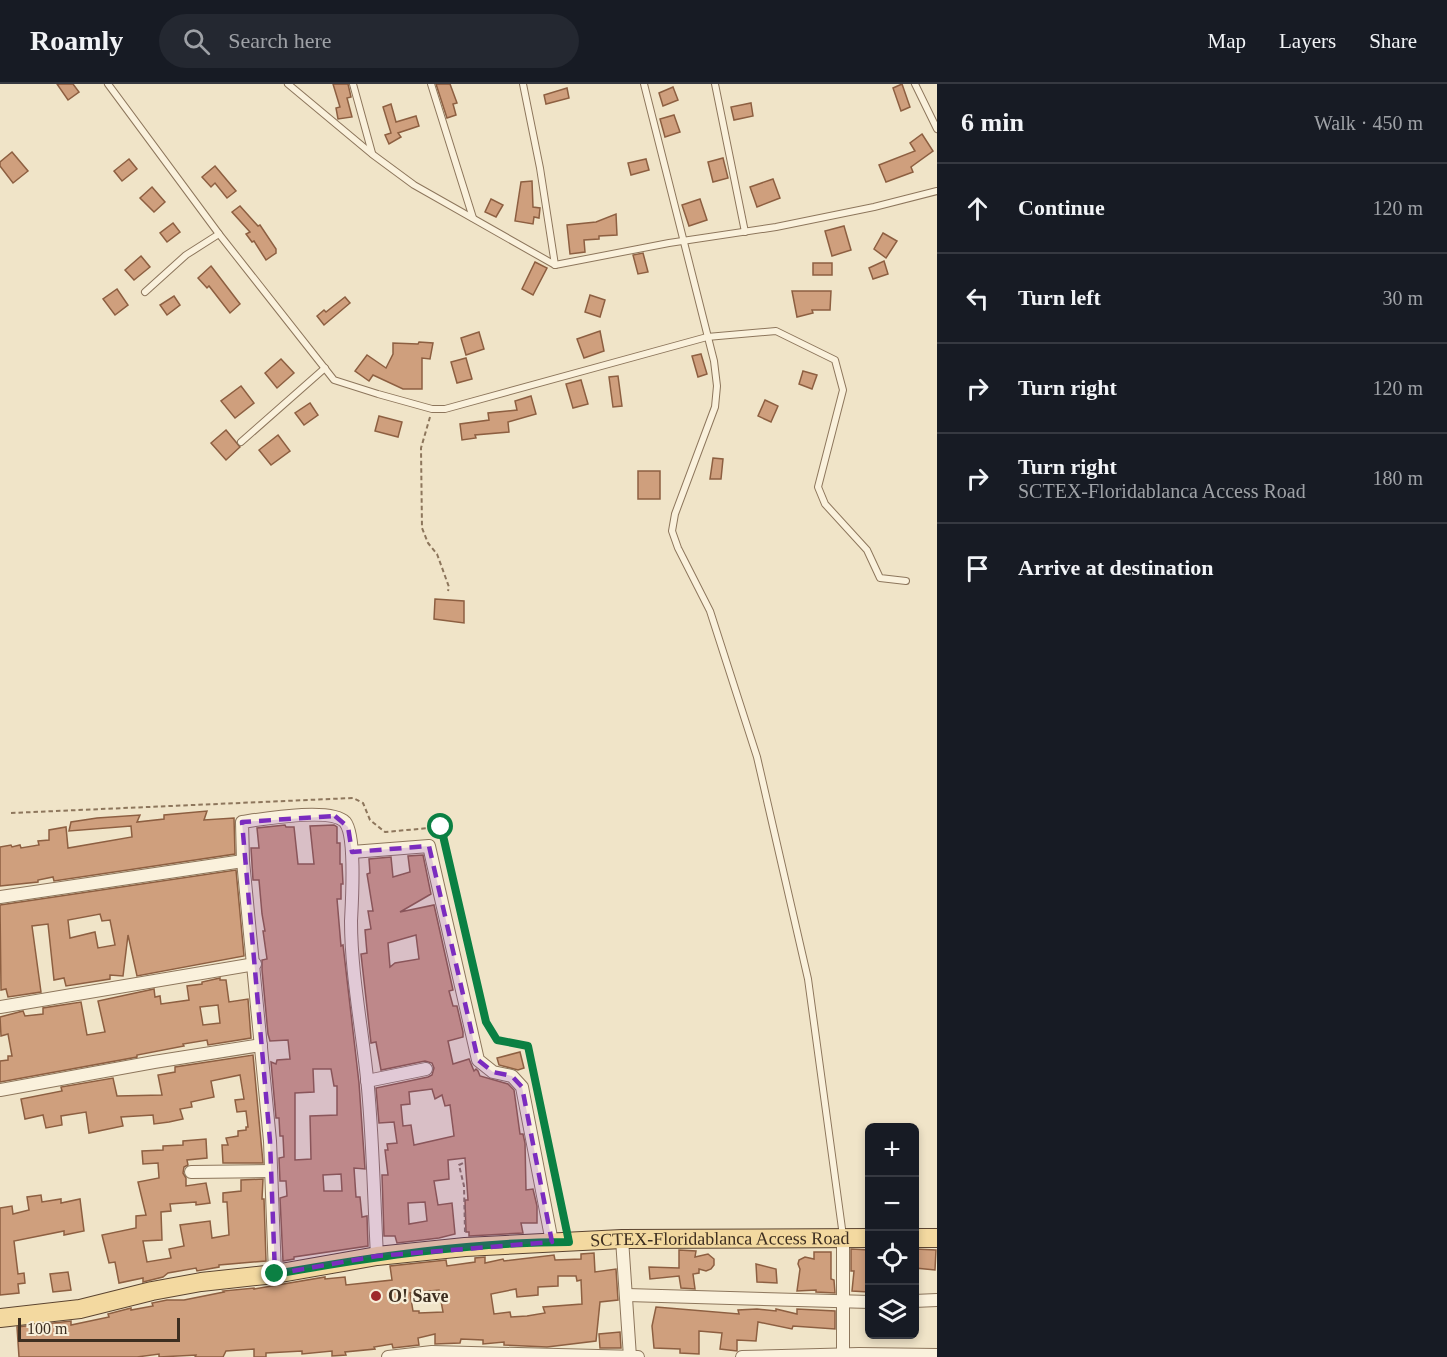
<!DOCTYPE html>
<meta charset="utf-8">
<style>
body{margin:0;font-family:"Times New Roman",serif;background:#242831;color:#f1f3f6}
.controls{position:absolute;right:18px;bottom:18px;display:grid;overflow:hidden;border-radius:9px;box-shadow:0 3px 9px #0003}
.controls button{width:54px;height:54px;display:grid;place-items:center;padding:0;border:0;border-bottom:2px solid #363941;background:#171b24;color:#f1f3f6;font:30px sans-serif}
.scale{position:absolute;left:18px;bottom:15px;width:162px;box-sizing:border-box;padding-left:6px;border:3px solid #3d2e20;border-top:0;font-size:16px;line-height:21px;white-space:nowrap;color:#3d2e20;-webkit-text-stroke:4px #f7eed8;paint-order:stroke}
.stop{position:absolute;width:18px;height:18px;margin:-14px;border:4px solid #0b8043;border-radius:50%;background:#fff}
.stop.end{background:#0b8043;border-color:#fff;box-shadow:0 2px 6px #0008}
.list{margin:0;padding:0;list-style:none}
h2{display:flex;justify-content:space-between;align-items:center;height:78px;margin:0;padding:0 24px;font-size:26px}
h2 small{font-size:20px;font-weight:400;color:#9ea1a6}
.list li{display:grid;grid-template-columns:39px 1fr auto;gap:18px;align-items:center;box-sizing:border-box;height:90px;padding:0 24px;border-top:2px solid #363941}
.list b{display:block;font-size:22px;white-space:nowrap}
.list p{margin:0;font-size:20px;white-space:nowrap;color:#9ea1a6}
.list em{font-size:20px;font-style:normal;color:#9ea1a6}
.icon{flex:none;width:33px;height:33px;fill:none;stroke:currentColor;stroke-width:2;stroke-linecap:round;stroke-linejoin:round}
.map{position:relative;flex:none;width:937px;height:1273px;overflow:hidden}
header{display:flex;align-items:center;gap:36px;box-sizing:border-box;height:84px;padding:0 30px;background:#171b24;border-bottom:2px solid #363941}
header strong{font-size:28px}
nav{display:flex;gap:33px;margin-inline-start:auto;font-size:21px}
.search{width:420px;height:54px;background:#242831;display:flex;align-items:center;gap:15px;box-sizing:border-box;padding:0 21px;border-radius:33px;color:#9ea1a6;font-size:22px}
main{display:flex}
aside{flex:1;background:#171b24}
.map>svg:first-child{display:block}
.building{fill:#cf9f7d;stroke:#8d5f41;stroke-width:1.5;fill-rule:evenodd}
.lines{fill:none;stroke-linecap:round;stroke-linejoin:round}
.lane-casing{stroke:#8d765c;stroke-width:8}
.street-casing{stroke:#8d765c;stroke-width:14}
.primary-casing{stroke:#5b4430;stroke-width:20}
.path{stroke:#8d765c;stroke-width:2;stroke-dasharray:4.5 3;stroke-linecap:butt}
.lane{stroke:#faf1dc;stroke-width:6}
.street{stroke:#faf1dc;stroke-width:12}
.primary{stroke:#f3d9a0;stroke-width:18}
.route{stroke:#0b8043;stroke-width:8}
.marked{fill:#7b2cbf;fill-opacity:0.2;stroke:#7b2cbf;stroke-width:4.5;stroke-dasharray:12 8;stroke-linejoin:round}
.poi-dot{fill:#9e2a2b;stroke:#f7eed8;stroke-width:2}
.labels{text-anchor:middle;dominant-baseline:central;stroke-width:4.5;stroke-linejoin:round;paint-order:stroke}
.street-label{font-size:18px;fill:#3d2e20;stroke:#f7eed8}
.poi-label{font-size:18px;font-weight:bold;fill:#3d2e20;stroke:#f7eed8;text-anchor:start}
</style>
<header>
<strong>Roamly</strong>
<div class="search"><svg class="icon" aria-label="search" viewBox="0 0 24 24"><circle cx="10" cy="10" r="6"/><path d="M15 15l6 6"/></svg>Search here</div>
<nav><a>Map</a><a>Layers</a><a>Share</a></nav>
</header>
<main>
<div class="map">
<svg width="937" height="1273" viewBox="0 0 937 1273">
<rect width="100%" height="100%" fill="#f0e4c8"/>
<g class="building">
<polygon points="57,0 73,0 79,8 68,16"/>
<polygon points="333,0 348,0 351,13 347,14 352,33 338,35 336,24 340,23"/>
<polygon points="436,0 450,0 457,19 453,20 456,31 447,34"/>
<polygon points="902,0 910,23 901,27 893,4"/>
<polygon points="673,3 678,16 663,22 659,9"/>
<polygon points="567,4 569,14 546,20 544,11"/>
<polygon points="751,19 753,32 734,36 731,23"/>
<polygon points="391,20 396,38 416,32 419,42 398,49 401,53 389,60 385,51 391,49 383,23"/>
<polygon points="674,31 680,48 665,53 660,35"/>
<polygon points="922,50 933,67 911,83 913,88 886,98 879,81 915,67 910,59"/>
<polygon points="12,68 28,87 13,99 0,82 0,78"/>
<polygon points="723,74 728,94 713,98 708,78"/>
<polygon points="129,75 137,85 122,97 114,87"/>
<polygon points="646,75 649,86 631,91 628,79"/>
<polygon points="215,82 236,107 227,114 215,99 211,103 202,93"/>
<polygon points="773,95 780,114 757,123 750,103"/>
<polygon points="532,97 533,123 540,124 539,134 534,133 533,140 515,137 521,98"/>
<polygon points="152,103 165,118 154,128 140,114"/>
<polygon points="491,115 503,121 496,133 485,128"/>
<polygon points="700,115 707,136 689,142 682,121"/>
<polygon points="240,122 258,142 260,141 276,165 276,169 266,176 254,157 252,158 246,150 250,148 232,128"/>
<polygon points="616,130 617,151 599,152 599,155 584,156 585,168 570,170 567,141 596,138"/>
<polygon points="173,139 180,148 167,158 160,149"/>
<polygon points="844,142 851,166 832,172 825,147"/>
<polygon points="883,149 897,157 886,174 874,165"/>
<polygon points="643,169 648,188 638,190 633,171"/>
<polygon points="141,172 150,183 134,196 125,186"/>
<polygon points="884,177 888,190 873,195 869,184"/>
<polygon points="535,178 547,184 533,211 522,205"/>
<rect x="813" y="179" width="19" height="12"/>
<polygon points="211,182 240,220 230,229 209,202 207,204 198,194"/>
<polygon points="117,205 128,221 115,231 103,215"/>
<polygon points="792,207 831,207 830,226 812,226 813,229 797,233"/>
<polygon points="590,211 605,216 600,233 585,228"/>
<polygon points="174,212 180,221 167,231 160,221"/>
<polygon points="345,213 350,219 324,241 317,232 324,226 326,228"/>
<polygon points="600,247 604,267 584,274 577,255"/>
<polygon points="479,248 484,265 466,271 461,254"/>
<polygon points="419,258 433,259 430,275 422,274 422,305 403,305 373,291 369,297 355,287 367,271 386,284 393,270 393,259 418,260"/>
<polygon points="701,270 707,290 698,293 692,272"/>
<polygon points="466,274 472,295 457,299 451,278"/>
<polygon points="281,275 294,289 277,304 265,289"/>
<polygon points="803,287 817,291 812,305 799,300"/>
<polygon points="618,292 622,322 613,323 609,293"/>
<polygon points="581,296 588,320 573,324 566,300"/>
<polygon points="241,302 254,319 235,334 221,317"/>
<polygon points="531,312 536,330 508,338 509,348 475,351 476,354 462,356 460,340 489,336 488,329 517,326 515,317"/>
<polygon points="765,316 778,322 771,338 758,332"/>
<polygon points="310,319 318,331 304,341 295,329"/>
<polygon points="379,332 402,338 398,353 375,347"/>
<polygon points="226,346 240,363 226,376 211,359"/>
<polygon points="278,351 290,367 271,381 259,366"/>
<polygon points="713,374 723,375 721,395 710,395"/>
<rect x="638" y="387" width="22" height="28"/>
<polygon points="435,515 464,517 464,539 434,535"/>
<polygon points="207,727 204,736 234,734 235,770 54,797 53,793 38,796 38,798 0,802 0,763 11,761 12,763 20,761 21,764 39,761 38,757 49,756 49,746 66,743 68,764 132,753 131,742 69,747 71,738 97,734 140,731 137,738 164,735 164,731"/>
<path d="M285,741L286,743H294L298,780H314L310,742L334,741L337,743V759H340V780H342L343,800H341V815H337L341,862L343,861L359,999L365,1085L354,1084L356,1113H360L362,1133L367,1132L368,1162L294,1173V1175L283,1177L280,1114L287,1112L286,1097H280L279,1074L284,1073L283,1052H280L279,1034H276L271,978L276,980L277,976L290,975L288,956L270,957L268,950L262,886V876L267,875L263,847H265L262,830L259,796H253L251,764H259L257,744ZM313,985H331L334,1002H337V1031L310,1032L311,1075L295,1076V1009L314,1008ZM341,1090L342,1107H324L323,1091Z"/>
<path d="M423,771L431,810L400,828L434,821L453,906L449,907L453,922H457L463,948V953L448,957L453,980L469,975L474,987L476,985L478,987L480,992L508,1000L514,1006L520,1050H523L525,1059L526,1106L533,1105L537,1122V1139H521L523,1149L469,1152V1148H466L465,1116H468L465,1074L448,1076L449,1095L434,1097L438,1121L452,1119L455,1150L439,1154L397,1159L395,1152H384L382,1091H388L385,1066H388L387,1060L397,1059L394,1038L379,1039L376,1004L428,993L432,991L434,984L432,979L425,977L381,986L376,958L371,959L361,870L367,869L365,846L371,845L368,827H373L367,790L370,789L369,775L391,773L393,793L410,788L408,772ZM416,851L419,875L395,879L390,883L388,859ZM432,1005L435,1015L442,1011L445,1022L450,1021L454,1052L414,1061L411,1041L403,1042L401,1021L410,1020L409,1008ZM425,1118L427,1137L409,1140L408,1119Z"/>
<path d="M236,786L244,872L137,892L128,851L123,892L110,891V895L66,902L64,894L54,896L48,840L32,842L41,908L8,913L6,905L1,906L0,821ZM100,830L102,837L110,836L115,861L98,864L95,848L70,854L68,836Z"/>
<path d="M220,894V896H226L229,918L248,915L251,954L208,961L207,956L183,960L184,962L137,971V973L0,998V977L8,976V972H12L8,950L1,952L0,933L23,927L25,932L43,930V924L81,918L87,951L105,948L98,917L154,905L155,913L160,912L161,920L189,916L187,902L202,900V898ZM218,921L220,939L203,941L200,923Z"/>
<polygon points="520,968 524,984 518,986 499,981 497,974"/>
<polygon points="253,971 263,1079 223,1079 222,1061 228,1061 226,1054 238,1052 238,1047 246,1046 246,1043 248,1043 246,1027 237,1028 235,1016 244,1015 240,991 211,997 214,1013 191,1018 192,1023 180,1025 183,1035 169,1038 154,1040 153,1031 121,1033 123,1042 89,1049 86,1028 61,1032 62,1041 46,1044 43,1031 25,1035 21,1015 62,1007 61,1003 113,994 117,1012 162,1011 158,991 175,988 175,983"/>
<polygon points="206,1055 207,1074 187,1076 188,1081 184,1083 183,1089 186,1094 186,1102 206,1099 210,1119 196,1121 196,1118 170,1120 171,1127 161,1128 162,1156 143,1157 147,1178 171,1174 169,1165 184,1162 180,1141 210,1137 212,1154 229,1151 227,1118 223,1118 223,1109 241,1107 241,1096 263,1095 262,1115 264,1115 266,1177 219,1181 219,1183 197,1187 196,1184 168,1189 163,1193 143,1198 143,1194 119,1199 115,1178 109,1179 102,1151 136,1144 136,1132 146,1131 138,1098 159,1094 158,1079 143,1080 142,1067 163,1066 163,1062 183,1061 183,1057"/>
<polygon points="41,1111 42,1118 61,1115 61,1119 80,1115 84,1147 64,1151 64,1147 14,1157 18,1190 24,1189 25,1199 18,1200 19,1209 0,1211 0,1124 12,1122 13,1130 29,1126 27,1113"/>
<polygon points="851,1165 870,1166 868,1208 852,1207 854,1187 851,1187"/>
<polygon points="915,1165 936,1166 935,1186 915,1184"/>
<polygon points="679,1166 696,1167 695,1173 708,1170 714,1175 714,1181 711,1185 706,1187 699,1185 699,1189 693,1190 695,1205 681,1204 679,1192 650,1195 649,1183 679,1184"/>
<polygon points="814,1168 831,1168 831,1195 834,1196 835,1209 816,1208 816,1206 797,1207 800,1185 798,1180 799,1176 805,1173 814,1175"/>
<path d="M594,1169L595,1188L616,1185L618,1216L600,1218L596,1257L547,1263L504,1261V1258L483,1260V1256L461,1255L460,1259L435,1260V1250L418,1254L419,1261L393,1264L392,1260L374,1263L375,1265L345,1268L346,1271L332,1272V1267L302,1270V1267L266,1269V1273H254V1265L226,1267L223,1273H195L196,1271L159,1273V1270L137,1273H19L17,1243L71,1237V1241L109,1233L108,1230L131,1224V1226L153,1222L152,1219L167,1216H184L224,1208L223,1207L254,1204V1205L325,1193V1195L345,1193L346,1201L392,1196L390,1182L446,1176L447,1182L475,1178V1174L485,1173V1179L503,1175L504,1177L554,1171L555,1176L581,1175V1170ZM558,1192H576L577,1197L581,1196L582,1220L543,1223L545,1229L527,1232L511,1233L510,1228L494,1230L491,1210L516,1205L517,1213L538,1211V1203L558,1202ZM439,1206L443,1228L419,1229V1227H413L410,1209Z"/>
<polygon points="756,1180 776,1185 777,1199 757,1198"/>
<polygon points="68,1188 71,1206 53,1208 50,1190"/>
<polygon points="656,1223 739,1230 738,1226 757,1225 776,1227 776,1225 797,1230 797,1225 835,1227 835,1245 793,1242 792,1245 758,1238 756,1257 737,1256 737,1267 720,1265 722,1249 699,1247 699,1270 680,1269 680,1265 654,1264 652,1242"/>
<polygon points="620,1248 621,1264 600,1264 599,1250"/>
</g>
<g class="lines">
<g class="lane-casing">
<g id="lane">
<polyline points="108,0 219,150 334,296 378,310 432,325 445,325 707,253 776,247 835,276 843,306 818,403 825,420 867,466 880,494 906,497"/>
<polyline points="288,0 372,70 414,101 555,181 669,159 776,143 874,123 937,107"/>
<polyline points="353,0 372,69"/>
<polyline points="431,0 473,134"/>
<polyline points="523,0 540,84 555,181"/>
<polyline points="644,0 714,277 717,302 715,323 675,430 672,447 678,464 710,527 757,673 808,895 843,1152"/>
<polyline points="715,0 745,148"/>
<polyline points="915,0 937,45"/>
<polyline points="145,208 186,171 219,150"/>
<polyline points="241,358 325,284"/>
</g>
</g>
<g class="street-casing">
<g id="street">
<polyline points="352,768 429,762 478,976 493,988 512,992 522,1003 552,1158"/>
<polyline points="0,813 243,777"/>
<polyline points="0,923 255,880"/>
<polyline points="367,997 426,985"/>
<polyline points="0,1006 154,978 261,961"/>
<polyline points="191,1088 271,1087"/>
<polyline points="622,1155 630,1273"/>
<path d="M275,1190L270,1057L243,777L242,738C263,735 331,723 345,738C356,751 352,817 351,837C351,892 363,949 368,1004C373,1060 374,1116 377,1172"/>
<polyline points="627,1211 870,1218"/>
<polyline points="914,1217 937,1216"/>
<polyline points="388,1273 432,1268 638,1273"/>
<polyline points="742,1273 859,1270 937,1271"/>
<polyline points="843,1273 843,1154"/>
</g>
</g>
<g class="primary-casing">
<g id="primary">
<polyline points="914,1154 937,1154"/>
<path id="s1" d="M0,1234L80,1225L152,1207L201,1198L275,1190L377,1172L465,1163L622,1155L870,1154"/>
</g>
</g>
<g class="path">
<polyline points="430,333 421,364 422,444 428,459 437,470 449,503 448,507"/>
<polyline points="11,729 353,714 363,719 370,736 385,748 441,743 486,938 497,956 528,962 566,1143"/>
<polyline points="465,1148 464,1102 459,1081 465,1078"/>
</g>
<use href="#lane" class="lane"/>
<use href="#street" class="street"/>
<use href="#primary" class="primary"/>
</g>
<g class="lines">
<path class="route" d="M275,1190C372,1173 470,1158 569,1158L528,962L497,956L486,938L441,743"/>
</g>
<path class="marked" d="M335,732L348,743L352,768L429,762L478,976L493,988L512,992L522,1003L552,1158L377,1172L275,1190L270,1057L242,738Z"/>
<circle class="poi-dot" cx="376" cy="1212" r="6"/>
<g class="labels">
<g class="street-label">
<text stroke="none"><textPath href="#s1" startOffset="726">SCTEX-Floridablanca Access Road</textPath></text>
</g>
<g class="poi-label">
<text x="388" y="1212">O! Save</text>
</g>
</g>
</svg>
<div class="controls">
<button>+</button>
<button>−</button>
<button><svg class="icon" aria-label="locate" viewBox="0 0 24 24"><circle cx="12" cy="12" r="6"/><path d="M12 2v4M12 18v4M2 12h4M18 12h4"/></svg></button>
<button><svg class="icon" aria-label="layers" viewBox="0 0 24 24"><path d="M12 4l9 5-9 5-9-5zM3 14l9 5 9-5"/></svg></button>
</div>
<div class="scale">100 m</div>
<div class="stop" style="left:441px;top:743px"></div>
<div class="stop end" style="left:275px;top:1190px"></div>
</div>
<aside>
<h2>6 min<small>Walk · 450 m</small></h2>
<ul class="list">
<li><svg class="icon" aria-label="ahead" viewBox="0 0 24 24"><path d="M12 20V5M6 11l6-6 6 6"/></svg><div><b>Continue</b></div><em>120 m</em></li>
<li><svg class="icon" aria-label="left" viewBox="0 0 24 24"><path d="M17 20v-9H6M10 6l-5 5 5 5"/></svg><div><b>Turn left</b></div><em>30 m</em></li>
<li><svg class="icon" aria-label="right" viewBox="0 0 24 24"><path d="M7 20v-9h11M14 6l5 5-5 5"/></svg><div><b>Turn right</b></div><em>120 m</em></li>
<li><svg class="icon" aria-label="right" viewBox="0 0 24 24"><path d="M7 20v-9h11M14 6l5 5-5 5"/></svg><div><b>Turn right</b><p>SCTEX-Floridablanca Access Road</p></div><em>180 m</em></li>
<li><svg class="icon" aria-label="arrive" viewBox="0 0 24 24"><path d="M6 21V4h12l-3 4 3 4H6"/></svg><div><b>Arrive at destination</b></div></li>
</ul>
</aside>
</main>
